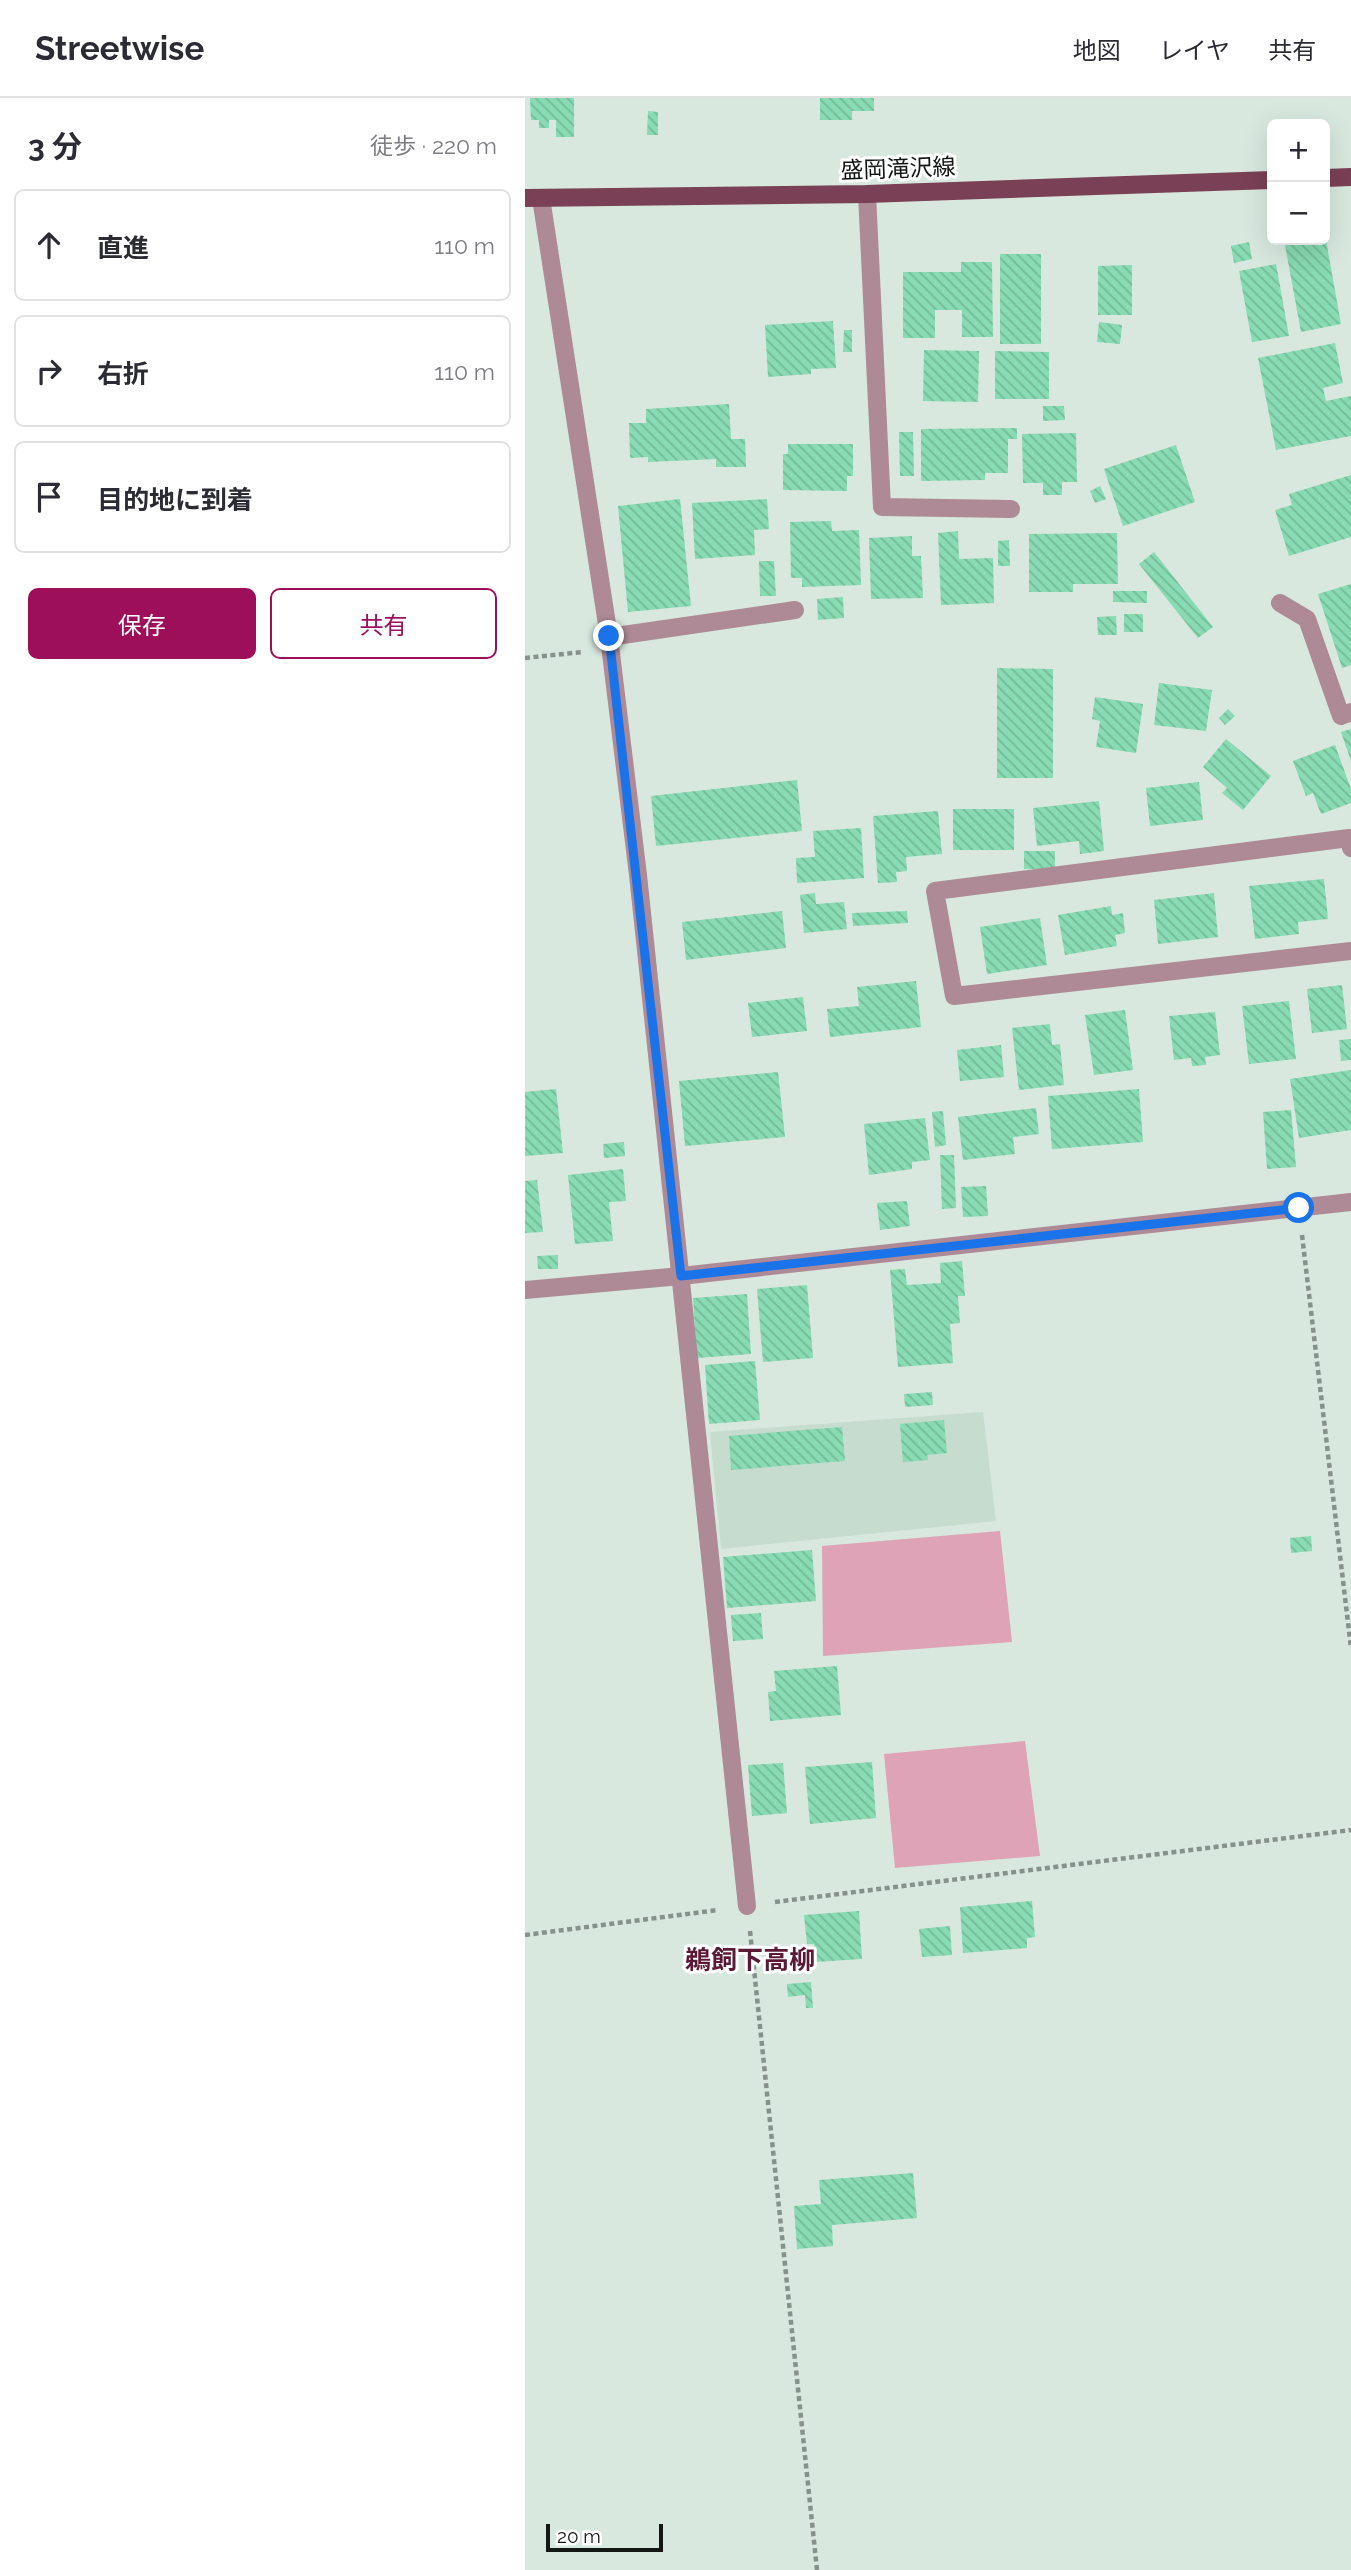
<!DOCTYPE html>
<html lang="ja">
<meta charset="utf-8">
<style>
body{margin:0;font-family:Raleway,"Noto Sans JP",sans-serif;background:#f7f7f7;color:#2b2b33}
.controls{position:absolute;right:21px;top:21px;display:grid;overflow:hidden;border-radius:10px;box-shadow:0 7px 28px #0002}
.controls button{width:63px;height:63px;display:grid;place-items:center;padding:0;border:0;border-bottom:2px solid #e1e1e2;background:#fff;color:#2b2b33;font:35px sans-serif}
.scale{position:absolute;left:21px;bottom:18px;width:117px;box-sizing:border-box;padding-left:7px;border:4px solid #121714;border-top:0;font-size:19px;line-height:24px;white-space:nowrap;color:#121714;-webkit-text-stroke:5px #fff;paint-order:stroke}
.stop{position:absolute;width:21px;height:21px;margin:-16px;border:5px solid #1a73e8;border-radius:50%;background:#fff}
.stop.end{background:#1a73e8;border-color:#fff;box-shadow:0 2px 7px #0008}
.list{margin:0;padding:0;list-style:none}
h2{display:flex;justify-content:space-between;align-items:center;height:91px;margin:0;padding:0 28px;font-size:30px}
h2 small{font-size:23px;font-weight:400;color:#7c7c81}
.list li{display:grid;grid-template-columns:46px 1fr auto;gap:21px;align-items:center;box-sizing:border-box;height:112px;margin:0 14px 14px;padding:0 14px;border:2px solid #e1e1e2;border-radius:10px}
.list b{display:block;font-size:26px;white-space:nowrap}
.list em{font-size:23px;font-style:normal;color:#7c7c81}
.actions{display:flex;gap:14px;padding:21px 28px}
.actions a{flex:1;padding:16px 0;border:2px solid #9e0f5a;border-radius:10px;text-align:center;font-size:24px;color:#9e0f5a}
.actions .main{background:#9e0f5a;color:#fff}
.icon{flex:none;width:38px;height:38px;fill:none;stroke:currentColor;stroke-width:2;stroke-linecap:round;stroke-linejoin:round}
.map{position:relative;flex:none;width:826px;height:2472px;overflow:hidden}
header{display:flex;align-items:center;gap:42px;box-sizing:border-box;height:98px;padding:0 35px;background:#fff;border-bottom:2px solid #e1e1e2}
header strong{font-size:33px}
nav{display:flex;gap:38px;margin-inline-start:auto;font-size:24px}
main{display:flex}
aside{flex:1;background:#fff}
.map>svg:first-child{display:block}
.built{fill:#c5dccf}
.green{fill:#dea3b7}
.building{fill:url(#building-back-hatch)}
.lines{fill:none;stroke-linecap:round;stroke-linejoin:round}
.path{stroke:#86918b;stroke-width:4.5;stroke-dasharray:5 3.5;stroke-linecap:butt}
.minor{stroke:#ad8a96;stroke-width:18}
.major{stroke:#7a4056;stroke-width:18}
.route{stroke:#1a73e8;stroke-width:9}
.labels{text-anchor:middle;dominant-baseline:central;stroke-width:6;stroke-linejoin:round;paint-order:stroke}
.street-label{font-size:23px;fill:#121714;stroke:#fff}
.quarter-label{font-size:26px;font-weight:bold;fill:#5a1936;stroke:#fff}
</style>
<header>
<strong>Streetwise</strong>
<nav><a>地図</a><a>レイヤ</a><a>共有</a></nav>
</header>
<main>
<aside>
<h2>3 分<small>徒歩 · 220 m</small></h2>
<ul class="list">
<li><svg class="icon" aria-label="ahead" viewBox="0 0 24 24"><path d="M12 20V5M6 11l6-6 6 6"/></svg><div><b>直進</b></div><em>110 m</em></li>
<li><svg class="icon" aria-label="right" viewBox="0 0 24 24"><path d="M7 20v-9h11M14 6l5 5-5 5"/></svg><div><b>右折</b></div><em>110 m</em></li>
<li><svg class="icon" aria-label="arrive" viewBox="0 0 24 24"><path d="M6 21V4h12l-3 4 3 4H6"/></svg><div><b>目的地に到着</b></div></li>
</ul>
<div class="actions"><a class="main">保存</a><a>共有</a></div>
</aside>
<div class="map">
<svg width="826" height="2472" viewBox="0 0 826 2472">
<defs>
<pattern id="building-back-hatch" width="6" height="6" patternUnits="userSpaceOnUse" patternTransform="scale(1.75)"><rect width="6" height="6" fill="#88dbb2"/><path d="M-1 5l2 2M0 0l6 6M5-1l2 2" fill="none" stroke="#74bb98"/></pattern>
</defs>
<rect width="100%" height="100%" fill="#d8e8df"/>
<polygon class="built" points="458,1314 471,1423 196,1451 185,1334"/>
<g class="green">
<polygon points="475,1433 487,1544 298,1558 297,1448"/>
<polygon points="500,1643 515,1758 370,1770 359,1656"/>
</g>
<g class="building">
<polygon points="5,0 49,0 49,39 31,39 31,22 24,22 24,30 14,30 14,22 6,22"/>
<polygon points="295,0 349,0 349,13 327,13 327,22 295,22"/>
<polygon points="123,13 133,14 133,37 122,37"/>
<polygon points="789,142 801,142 816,226 776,234 760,147"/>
<polygon points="724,144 727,161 709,165 706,148"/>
<rect x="475" y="156" width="41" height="90"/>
<polygon points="436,164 467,164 468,239 437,239 437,212 410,212 410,240 378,240 378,174 436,174"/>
<polygon points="751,166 764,238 727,244 714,173"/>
<polygon points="607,167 607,217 573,217 573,168"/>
<polygon points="308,223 311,270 286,271 286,276 243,279 240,227"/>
<polygon points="574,224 597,227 595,246 572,244"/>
<polygon points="319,232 327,232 327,254 318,254"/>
<polygon points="810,245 818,285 798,290 801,303 826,298 826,338 751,352 733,260"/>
<polygon points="399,252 454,253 453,304 398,303"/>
<polygon points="470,253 524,254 524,301 470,301"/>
<polygon points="204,306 206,341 220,341 221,369 191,369 191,361 123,364 123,359 105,360 104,325 121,325 121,311"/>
<polygon points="518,308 539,308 540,322 518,323"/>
<polygon points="492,330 492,341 483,341 483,375 460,375 460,382 396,383 396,331"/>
<polygon points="374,334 388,334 389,378 375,378"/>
<polygon points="551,335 552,384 537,384 537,397 518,397 518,385 498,385 497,336"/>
<polygon points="263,346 328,346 328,378 322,378 322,393 258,392 258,356 263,356"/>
<polygon points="651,347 670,404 598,428 579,371"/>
<polygon points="826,377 826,439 764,458 750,412 767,407 764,396"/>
<polygon points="575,388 581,401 570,405 565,393"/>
<polygon points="155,401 166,508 103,514 93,408"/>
<polygon points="242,401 244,431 229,432 230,457 170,461 167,405"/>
<polygon points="306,423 307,433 334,432 336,487 277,489 277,480 266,480 265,424"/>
<polygon points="433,433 434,461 468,460 469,505 416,507 413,435"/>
<polygon points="592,435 593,486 548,486 548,494 504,494 504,436"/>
<polygon points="387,438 387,458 396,458 398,500 346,501 344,440"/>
<polygon points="484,442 485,468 473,468 473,443"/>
<polygon points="629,454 688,529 673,540 614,466"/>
<polygon points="234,463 249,463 251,498 235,498"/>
<polygon points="826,486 826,567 817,570 793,496"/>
<polygon points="588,493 622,493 622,505 588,504"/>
<polygon points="318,499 319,520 293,522 292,501"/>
<rect x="599" y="516" width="19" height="18"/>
<polygon points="591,518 592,537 573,537 572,519"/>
<polygon points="472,570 528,571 528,680 472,680"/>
<polygon points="634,585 687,592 681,633 629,627"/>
<polygon points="570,599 618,606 611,655 571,649 575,623 567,621"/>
<polygon points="703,611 710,618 700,627 694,620"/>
<polygon points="826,631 826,663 816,634"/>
<polygon points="701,641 746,678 718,712 697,695 702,690 678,669"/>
<polygon points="810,647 826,691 826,705 796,716 788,695 781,698 768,663"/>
<polygon points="272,682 277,733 131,748 126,698"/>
<polygon points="674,684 678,722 625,728 621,690"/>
<polygon points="574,703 579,753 555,756 554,743 512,748 508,710"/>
<rect x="428" y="711" width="61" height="41"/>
<polygon points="413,713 417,756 381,759 382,773 371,774 372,784 353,785 348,718"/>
<polygon points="336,730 339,780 272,785 271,760 290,759 288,733"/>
<rect x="499" y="753" width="31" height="18"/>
<polygon points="799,781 803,821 773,824 774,836 730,841 724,788"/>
<polygon points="290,795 291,806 319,804 322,831 279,835 275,797"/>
<polygon points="689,795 693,839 633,846 629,802"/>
<polygon points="586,808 587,817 598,815 600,835 590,837 592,848 540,857 533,817"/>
<polygon points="257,813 261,850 161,862 157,824"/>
<polygon points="382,813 383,825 328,828 327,815"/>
<polygon points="515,820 522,867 462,876 455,829"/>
<polygon points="391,883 396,929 305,939 302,911 334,908 332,889"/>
<polygon points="817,887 822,931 787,935 782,891"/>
<polygon points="278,899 282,933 227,939 223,905"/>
<polygon points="764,903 771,961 724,966 717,908"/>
<polygon points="600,912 608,972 569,977 560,917"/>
<polygon points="690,914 695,957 680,959 681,967 667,968 666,960 649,962 644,918"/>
<polygon points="525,926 527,947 535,946 539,987 494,992 487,930"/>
<polygon points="826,941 826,962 816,963 814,942"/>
<polygon points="476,947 479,979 435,983 432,952"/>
<polygon points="826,972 826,1032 774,1040 765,981"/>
<polygon points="253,974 260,1039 160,1048 154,983"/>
<polygon points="31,991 38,1055 0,1058 0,994"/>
<polygon points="614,991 618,1044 527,1051 523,998"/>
<polygon points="511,1010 514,1036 488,1039 490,1056 438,1062 433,1019"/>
<polygon points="766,1012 771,1069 742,1071 738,1014"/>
<polygon points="418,1013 421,1047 410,1049 407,1014"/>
<polygon points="400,1020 405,1062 387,1064 387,1071 344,1077 339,1026"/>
<polygon points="99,1044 100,1058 79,1060 78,1046"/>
<polygon points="415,1057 429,1057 431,1110 417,1111"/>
<polygon points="98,1071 101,1103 84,1104 88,1143 50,1146 43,1077"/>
<polygon points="12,1082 18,1134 0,1135 0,1083"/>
<polygon points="461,1088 463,1118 438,1119 436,1089"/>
<polygon points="382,1103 385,1128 355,1132 352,1105"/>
<polygon points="33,1157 33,1171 13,1171 12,1158"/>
<polygon points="437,1163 440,1198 433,1198 435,1225 425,1226 428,1265 373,1269 365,1172 380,1171 382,1187 416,1185 415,1165"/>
<polygon points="282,1187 288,1260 238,1264 232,1191"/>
<polygon points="222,1196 226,1256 172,1260 168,1200"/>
<polygon points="230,1263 235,1322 184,1326 180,1267"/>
<polygon points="407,1294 408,1307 380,1309 379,1296"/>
<polygon points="419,1322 422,1355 402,1357 403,1362 378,1364 375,1326"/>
<polygon points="317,1329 320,1363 206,1372 204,1338"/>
<polygon points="786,1438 787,1453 766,1455 765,1440"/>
<polygon points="287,1452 291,1503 202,1510 198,1459"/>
<polygon points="236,1515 238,1541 208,1543 206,1517"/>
<polygon points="312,1568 316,1617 245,1623 243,1594 251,1593 249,1573"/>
<polygon points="347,1664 351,1720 285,1726 280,1669"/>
<polygon points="258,1665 262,1715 227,1718 223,1667"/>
<polygon points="507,1803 510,1839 502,1840 502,1850 438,1855 435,1809"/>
<polygon points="334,1813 337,1861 290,1864 289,1846 282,1846 279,1817"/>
<polygon points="425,1828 427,1857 397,1859 394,1831"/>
<polygon points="286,1884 288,1910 281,1910 280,1897 263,1899 262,1886"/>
<polygon points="388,2075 392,2120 307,2127 308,2148 272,2151 269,2108 296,2106 294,2082"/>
</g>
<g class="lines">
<g class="path">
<polyline points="0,560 58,554"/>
<polyline points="777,1137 826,1550"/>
<polyline points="250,1804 826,1732"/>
<polyline points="225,1833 292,2472"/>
<polyline points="0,1837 193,1812"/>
</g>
<g class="minor">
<polyline points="342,96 357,409 486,411"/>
<polyline points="16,100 84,539 113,777 222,1808"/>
<polyline points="755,505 782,521 816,618 826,614"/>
<polyline points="84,539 270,512"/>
<polyline points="826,750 824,740 410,793 429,898 826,853"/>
<polyline points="0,1192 156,1178 826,1104"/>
</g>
<g class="major">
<polyline points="800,80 826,79"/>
<polyline points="0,100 342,96 747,82"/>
</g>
</g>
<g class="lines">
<polyline class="route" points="84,538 156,1178 774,1110"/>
</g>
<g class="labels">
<g class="street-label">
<text transform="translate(373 70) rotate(-2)">盛岡滝沢線</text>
</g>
<g class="quarter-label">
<text x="225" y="1862">鵜飼下高柳</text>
</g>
</g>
</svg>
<div class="controls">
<button>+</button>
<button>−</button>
</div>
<div class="scale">20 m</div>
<div class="stop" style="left:774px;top:1110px"></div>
<div class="stop end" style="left:84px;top:538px"></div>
</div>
</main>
